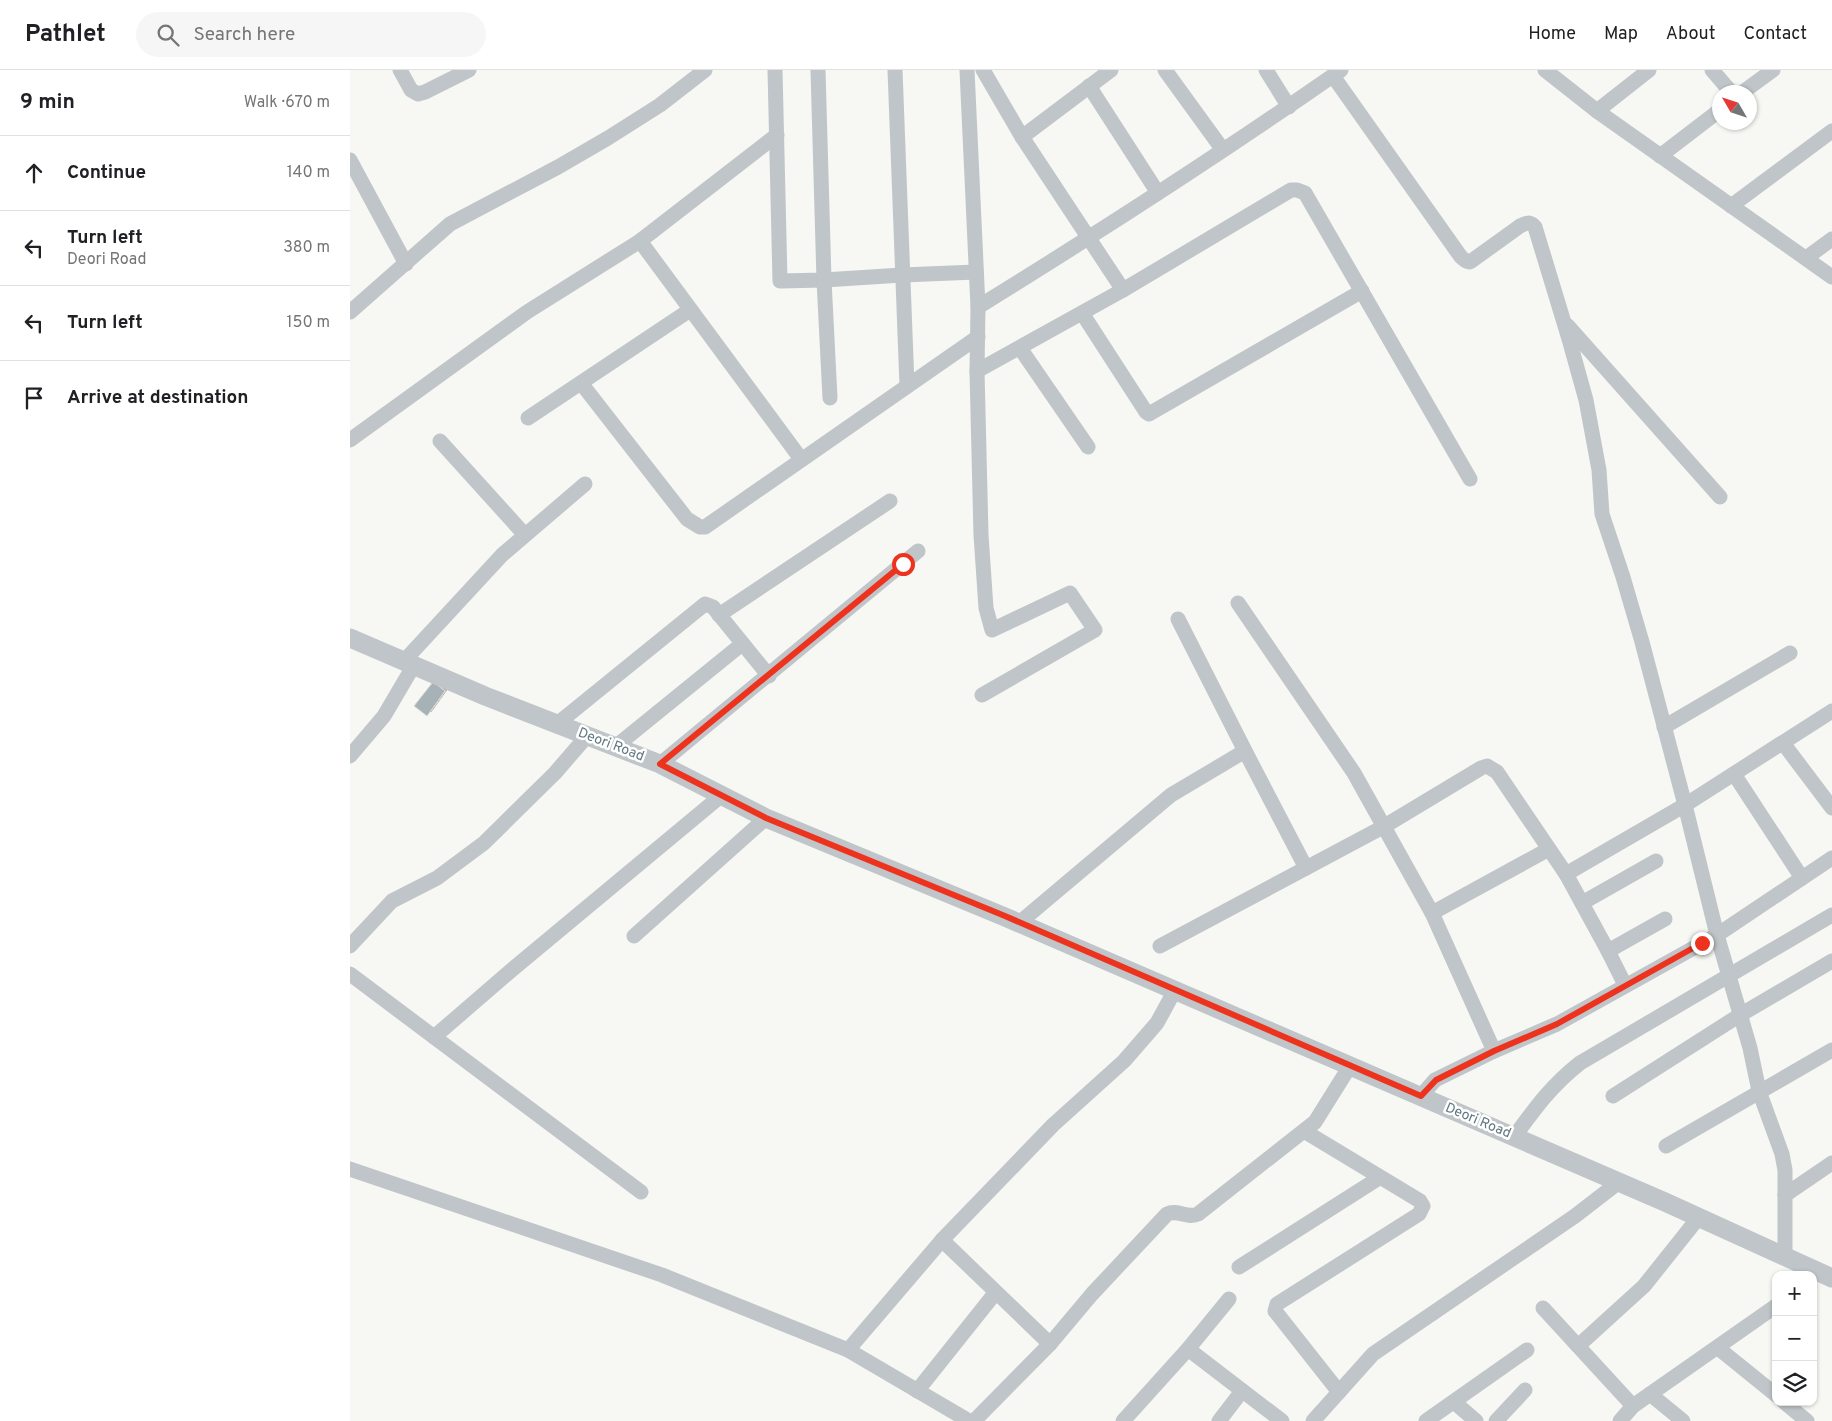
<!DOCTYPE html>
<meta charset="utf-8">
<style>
body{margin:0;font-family:Overpass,sans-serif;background:#f6f6f6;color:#202124}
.controls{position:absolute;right:15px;bottom:15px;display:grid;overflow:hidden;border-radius:10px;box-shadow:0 1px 4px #0004}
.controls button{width:45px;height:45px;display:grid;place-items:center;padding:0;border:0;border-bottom:1px solid #e0e0e0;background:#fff;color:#202124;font:25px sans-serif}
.compass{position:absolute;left:1362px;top:15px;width:45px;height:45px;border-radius:50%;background:#fff;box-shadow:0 1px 4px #0004;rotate:309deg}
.stop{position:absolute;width:15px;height:15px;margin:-11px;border:4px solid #ed331d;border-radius:50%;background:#fff}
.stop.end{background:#ed331d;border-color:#fff;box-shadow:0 1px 5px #0008}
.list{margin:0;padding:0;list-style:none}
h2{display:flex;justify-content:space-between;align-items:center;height:65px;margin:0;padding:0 20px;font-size:21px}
h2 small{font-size:16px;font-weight:400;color:#757577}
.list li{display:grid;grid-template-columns:32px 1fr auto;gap:15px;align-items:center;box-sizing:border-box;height:75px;padding:0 20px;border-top:1px solid #e0e0e0}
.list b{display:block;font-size:19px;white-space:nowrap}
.list p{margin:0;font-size:16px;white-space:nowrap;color:#757577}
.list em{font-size:16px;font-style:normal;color:#757577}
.icon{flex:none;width:28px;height:28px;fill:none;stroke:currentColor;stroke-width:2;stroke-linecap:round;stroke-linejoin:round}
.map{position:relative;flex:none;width:1482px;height:1351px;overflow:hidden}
header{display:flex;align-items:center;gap:30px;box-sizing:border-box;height:70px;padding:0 25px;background:#fff;border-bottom:1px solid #e0e0e0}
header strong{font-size:24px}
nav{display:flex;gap:28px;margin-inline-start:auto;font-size:18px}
.search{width:350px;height:45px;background:#f6f6f6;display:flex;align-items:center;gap:12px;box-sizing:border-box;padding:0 18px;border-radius:28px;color:#757577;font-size:19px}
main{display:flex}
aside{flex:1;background:#fff}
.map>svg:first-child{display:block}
.building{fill:#a6b2b6;stroke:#d8d8d6;filter:url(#shadow)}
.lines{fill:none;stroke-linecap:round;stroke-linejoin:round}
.minor{stroke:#bfc5c8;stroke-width:15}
.tertiary{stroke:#bfc5c8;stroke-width:19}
.route{stroke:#ed331d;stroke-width:6}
.labels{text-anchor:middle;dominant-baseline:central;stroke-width:5;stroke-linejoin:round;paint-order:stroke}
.street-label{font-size:14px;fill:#607780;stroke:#fff}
</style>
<header>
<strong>Pathlet</strong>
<div class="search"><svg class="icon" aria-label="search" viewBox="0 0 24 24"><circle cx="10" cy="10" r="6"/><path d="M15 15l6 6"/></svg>Search here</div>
<nav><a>Home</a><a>Map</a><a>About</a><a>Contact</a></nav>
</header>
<main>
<aside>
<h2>9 min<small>Walk · 670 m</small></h2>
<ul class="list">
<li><svg class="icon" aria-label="ahead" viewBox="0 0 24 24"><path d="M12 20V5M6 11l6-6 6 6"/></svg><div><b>Continue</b></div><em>140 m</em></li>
<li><svg class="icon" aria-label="left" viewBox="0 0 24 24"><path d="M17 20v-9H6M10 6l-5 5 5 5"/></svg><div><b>Turn left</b><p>Deori Road</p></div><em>380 m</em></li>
<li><svg class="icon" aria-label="left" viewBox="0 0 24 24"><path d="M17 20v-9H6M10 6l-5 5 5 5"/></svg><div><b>Turn left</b></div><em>150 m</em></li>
<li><svg class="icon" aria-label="arrive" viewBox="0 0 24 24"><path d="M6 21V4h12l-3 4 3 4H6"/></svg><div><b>Arrive at destination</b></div></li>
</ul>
</aside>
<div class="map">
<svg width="1482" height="1351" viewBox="0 0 1482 1351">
<defs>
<filter id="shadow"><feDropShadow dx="4" dy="-4" stdDeviation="0" flood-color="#0004"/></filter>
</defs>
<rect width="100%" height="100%" fill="#f7f7f3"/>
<polygon class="building" points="83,612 95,621 77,646 64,636"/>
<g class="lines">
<g class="minor">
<polyline points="50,0 61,20 68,24 75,22 119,0"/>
<polyline points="425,0 430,211 474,210 552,205 626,202"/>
<polyline points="468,0 474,210 480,328"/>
<polyline points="545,0 557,316"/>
<polyline points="617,0 628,237 627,301 631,465 636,538 642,560 720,523 745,560 632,625"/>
<polyline points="633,0 672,67 773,220"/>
<polyline points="815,0 873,80"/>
<polyline points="916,0 939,37"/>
<polyline points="1195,0 1247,41 1482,207"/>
<polyline points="1362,0 1381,22"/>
<path d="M983,6L1111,187L1116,191L1120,192L1170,156C1176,153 1180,151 1185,157L1219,269L1236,330L1249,400L1252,444L1273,507L1292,572L1335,735L1367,865L1400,978L1409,1021L1432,1084L1435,1100V1187"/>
<polyline points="739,16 808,123"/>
<polyline points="1393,22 1423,0"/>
<polyline points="1247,41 1299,0"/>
<polyline points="672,67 761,0"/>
<polyline points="1310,86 1370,40"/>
<polyline points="0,90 56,194"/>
<polyline points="1381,136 1482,61"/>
<polyline points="290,171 451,389"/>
<polyline points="1456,188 1482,169"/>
<path d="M628,237C751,161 872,83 991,0"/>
<polyline points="0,242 100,154 208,97 258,68 310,35 355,0"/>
<polyline points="732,243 796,342 799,344 1012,221"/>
<polyline points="1217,255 1370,427"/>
<polyline points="670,278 738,377"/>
<polyline points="627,301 773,220 941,120 947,120 955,123 1120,409"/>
<polyline points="231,313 337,449 350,457 355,457 628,267"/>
<polyline points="178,348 340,240"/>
<polyline points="0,370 177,242 290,171 427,65"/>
<polyline points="90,371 175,465"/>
<polyline points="888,533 1004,703 1082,843 1144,981"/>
<polyline points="369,545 540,431"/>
<polyline points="828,549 895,681 956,798"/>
<polyline points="54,591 152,485 235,414"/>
<polyline points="207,654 355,534 363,537 419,606"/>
<polyline points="1314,657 1440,583"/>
<polyline points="1433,673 1482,738"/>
<polyline points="265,677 392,574"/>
<polyline points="0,686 34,646 64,595"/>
<polyline points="310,694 568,481"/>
<polyline points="1384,704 1452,808"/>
<polyline points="1216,804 1335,735 1482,641"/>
<polyline points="1232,833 1306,791"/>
<polyline points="1082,843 1199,779"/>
<polyline points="669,853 821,725 895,681"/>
<polyline points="284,866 416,748"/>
<polyline points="0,876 42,831 87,808 134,773 205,703 237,666"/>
<polyline points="810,876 1033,757 1131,698 1137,696 1147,702 1216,804 1258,881 1275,915"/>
<polyline points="1258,881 1315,849"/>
<polyline points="0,904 291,1122"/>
<polyline points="84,967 164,898 372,725"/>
<polyline points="1071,1026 1085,1010 1144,981 1207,954 1367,865 1482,788"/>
<polyline points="1263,1026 1390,945 1482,891"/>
<polyline points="954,1061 1070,1131 1073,1136 1069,1144 927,1234 925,1241 989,1322"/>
<path d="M1164,1067C1186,1037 1201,1016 1230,993L1482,845"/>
<polyline points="1316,1076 1482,980"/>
<polyline points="0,1099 312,1205 498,1280 619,1351"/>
<polyline points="1435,1125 1482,1093"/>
<polyline points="592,1170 700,1274"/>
<polyline points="889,1197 1029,1108"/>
<polyline points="1193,1238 1283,1336"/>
<polyline points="1228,1276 1294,1216 1349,1147"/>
<polyline points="1368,1278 1426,1325"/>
<polyline points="838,1279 932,1351"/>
<polyline points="498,1280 592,1170 703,1055 774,991 807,953 825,920"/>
<polyline points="567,1321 646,1222"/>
<polyline points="1300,1324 1333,1351"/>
<polyline points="1104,1332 1126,1351"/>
<polyline points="1434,1332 1457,1351"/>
<path d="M624,1351L700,1274L742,1224L817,1144C828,1139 837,1149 848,1144L965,1052L1000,996"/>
<polyline points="773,1351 838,1279 879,1229"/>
<polyline points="869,1351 892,1321"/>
<polyline points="963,1351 1023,1284 1225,1146 1269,1112"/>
<polyline points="1076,1351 1177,1280"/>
<polyline points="1146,1351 1175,1320"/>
<polyline points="1270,1351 1283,1336 1426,1236"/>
</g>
<polyline class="tertiary" points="0,568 135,626 310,694 416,748 655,847 1315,1132 1482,1208"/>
</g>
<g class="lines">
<polyline class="route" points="553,494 310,694 416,748 655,846 1071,1026 1086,1010 1144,981 1207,954 1352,873"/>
</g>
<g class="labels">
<g class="street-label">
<text transform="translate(261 675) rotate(21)">Deori Road</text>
<text transform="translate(1128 1051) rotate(23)">Deori Road</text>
</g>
</g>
</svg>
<div class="controls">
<button>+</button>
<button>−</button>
<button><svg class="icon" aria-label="layers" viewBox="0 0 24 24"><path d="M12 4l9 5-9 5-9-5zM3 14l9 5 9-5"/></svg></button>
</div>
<svg class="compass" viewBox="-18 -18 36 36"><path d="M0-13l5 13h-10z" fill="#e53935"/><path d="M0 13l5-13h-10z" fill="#757577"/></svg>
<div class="stop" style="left:553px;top:494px"></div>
<div class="stop end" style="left:1352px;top:873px"></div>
</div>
</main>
